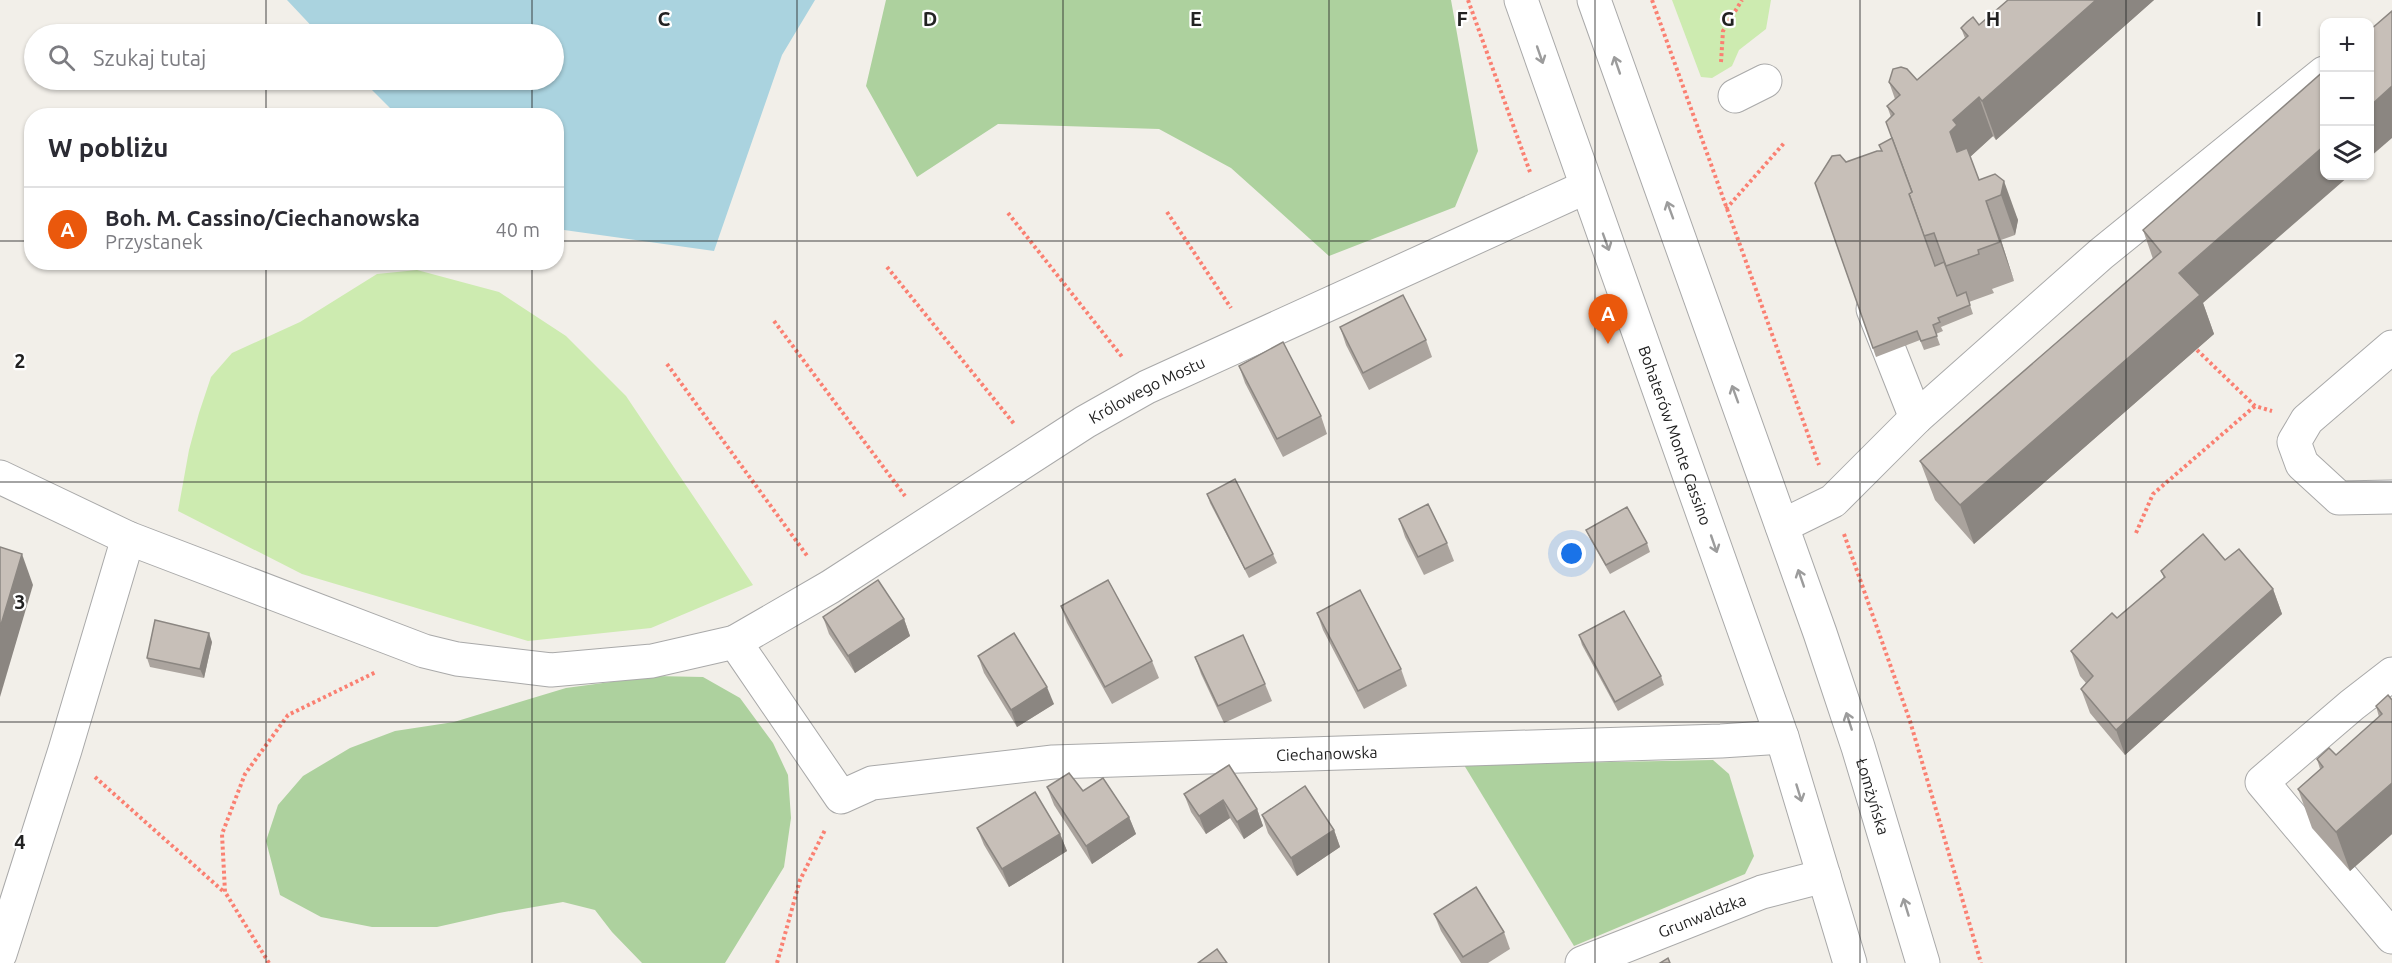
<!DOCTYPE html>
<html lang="pl">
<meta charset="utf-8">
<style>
body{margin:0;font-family:Ubuntu,sans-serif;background:#f2f2f3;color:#2b2b33}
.controls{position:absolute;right:18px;top:18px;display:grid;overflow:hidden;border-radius:12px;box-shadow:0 2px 4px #0004}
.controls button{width:54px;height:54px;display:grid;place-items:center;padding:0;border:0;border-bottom:2px solid #e1e1e2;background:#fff;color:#2b2b33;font:30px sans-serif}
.you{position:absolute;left:1572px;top:554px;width:21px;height:21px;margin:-15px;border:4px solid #fff;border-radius:50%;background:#1a73e8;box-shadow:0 0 0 9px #1a73e833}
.badge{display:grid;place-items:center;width:39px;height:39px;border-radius:50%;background:#ea580c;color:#fff;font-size:20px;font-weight:700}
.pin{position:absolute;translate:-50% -50px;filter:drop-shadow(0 2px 3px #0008)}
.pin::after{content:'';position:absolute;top:32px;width:21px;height:18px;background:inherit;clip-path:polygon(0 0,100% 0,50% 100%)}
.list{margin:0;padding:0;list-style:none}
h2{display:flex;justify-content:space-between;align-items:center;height:78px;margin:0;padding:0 24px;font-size:26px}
h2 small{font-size:20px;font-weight:400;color:#7c7c81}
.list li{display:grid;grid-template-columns:39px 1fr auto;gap:18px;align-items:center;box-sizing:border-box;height:84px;padding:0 24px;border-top:2px solid #e1e1e2}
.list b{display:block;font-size:22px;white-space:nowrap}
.list p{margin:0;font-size:20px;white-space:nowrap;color:#7c7c81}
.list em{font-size:20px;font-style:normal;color:#7c7c81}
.icon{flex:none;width:33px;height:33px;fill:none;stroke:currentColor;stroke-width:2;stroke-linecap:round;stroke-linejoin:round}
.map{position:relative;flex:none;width:2392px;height:963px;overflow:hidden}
.search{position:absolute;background:#fff;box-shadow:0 2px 4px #0004;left:24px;top:24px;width:540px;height:66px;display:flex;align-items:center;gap:15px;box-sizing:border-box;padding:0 21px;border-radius:33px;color:#7c7c81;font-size:22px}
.panel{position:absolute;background:#fff;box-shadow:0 2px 4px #0004;left:24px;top:108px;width:540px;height:162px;border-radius:24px}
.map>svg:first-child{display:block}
.grass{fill:#cdebb0}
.forest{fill:#add19e}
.water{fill:#aad3df}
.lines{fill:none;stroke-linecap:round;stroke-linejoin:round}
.minor-casing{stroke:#a9a9a9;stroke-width:35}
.path{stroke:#fa8072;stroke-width:4;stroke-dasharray:3 3;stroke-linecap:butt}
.minor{stroke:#fff;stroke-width:33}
.wall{fill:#aba49e}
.shaded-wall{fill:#8b8681}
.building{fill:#c7bfb8;stroke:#8b8681;stroke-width:1.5}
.oneway{stroke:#9c9c9c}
.grid{fill:none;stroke:#222;stroke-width:1.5;stroke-opacity:0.55}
.labels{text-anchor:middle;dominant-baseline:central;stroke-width:4.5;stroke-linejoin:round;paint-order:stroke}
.street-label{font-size:16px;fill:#222;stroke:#fff}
.grid-label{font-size:20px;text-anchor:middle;font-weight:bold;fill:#222;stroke:#fff;stroke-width:4.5;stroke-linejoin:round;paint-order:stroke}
</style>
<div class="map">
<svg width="2392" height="963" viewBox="0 0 2392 963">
<rect width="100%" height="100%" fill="#f2efe9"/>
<g class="grass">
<polygon points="1672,0 1771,0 1766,29 1739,50 1732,66 1712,78 1701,77"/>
<polygon points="417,270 499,292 566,336 626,396 753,585 651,628 528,641 302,574 178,511 189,450 199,413 211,377 232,353 300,322 377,274"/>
</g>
<g class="forest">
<polygon points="886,0 1451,0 1478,151 1455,207 1329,256 1231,168 1159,129 998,124 917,177 866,86"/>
<polygon points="655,676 703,677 740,698 773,743 788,775 791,818 784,867 725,963 642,963 612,932 595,910 563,902 499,913 437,927 372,927 321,917 280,895 266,841 278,805 303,776 350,748 395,731 454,722 566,688"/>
<polygon points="1713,760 1729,774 1754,856 1745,874 1574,946 1464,765"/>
</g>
<polygon class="water" points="287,0 815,0 782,55 714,251 557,229 556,116 397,115 362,80 554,80 554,34 319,34"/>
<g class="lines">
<g class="minor-casing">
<g id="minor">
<path id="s1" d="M1521,0L1782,737L1850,963"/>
<path id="s2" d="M1594,0L1820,633L1858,747L1923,963"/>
<polyline points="1735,96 1765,81"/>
<polyline points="1873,309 1916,418"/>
<polyline points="2392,347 2307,420 2294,442 2302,464 2339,498 2392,497"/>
<path id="s3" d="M0,477L128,538L424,651L457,659L551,670L652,661L735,642L830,587L1085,422L1147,387L1586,187"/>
<polyline points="1782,526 1833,501 1916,418 2101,254 2324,73"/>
<path id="s4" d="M735,642L841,797L872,783L1053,762L1721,741L1782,737"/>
<polyline points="2392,674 2352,705 2262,782 2392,937"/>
<polyline points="0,954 65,750 128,538"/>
<path id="s5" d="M1582,963L1762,892L1824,876"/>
</g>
</g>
<g class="path">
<polyline points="1468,0 1530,172"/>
<polyline points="1652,0 1819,465"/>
<polyline points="1721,62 1723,31 1742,0"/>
<polyline points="1726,209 1785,142"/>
<polyline points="1167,212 1231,308"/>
<polyline points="1008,213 1123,358"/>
<polyline points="887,267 1015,425"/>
<polyline points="774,321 905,496"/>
<polyline points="2197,350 2255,406 2272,411"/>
<polyline points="667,364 808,557"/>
<polyline points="2136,533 2153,494 2255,406"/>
<polyline points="1844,534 1910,721 1981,963"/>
<polyline points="95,777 224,892"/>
<polyline points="269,963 225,892 222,834 245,774 288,715 376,672"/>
<polyline points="777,963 800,880 825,830"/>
</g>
<use href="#minor" class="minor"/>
</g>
<g class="wall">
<polygon points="2008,0 2154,0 1996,140 1993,136 1970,157 1979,180 1995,174 2018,220 2015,235 2001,240 2014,281 1992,289 1994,293 1969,302 1973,314 1941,327 1943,331 1936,334 1940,345 1924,350 1920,340 1876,357 1815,183 1846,162 1882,151 1892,138 1891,117 1887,106 1895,99 1889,82 1917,80 1965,38 1961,28 1979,25"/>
<polygon points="2143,230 2203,303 2214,334 1974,544 1935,500 1920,461 2153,259"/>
<polygon points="1340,327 1426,340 1432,357 1369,390 1346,345"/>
<polygon points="1239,366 1321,416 1327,434 1283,457 1245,383"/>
<polygon points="1207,494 1273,554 1277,563 1249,578 1210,503"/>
<polygon points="1399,519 1447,543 1454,561 1424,575 1405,537"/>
<polygon points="1586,530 1647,543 1650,552 1610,574 1590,539"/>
<polygon points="2225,560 2273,589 2282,614 2125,755 2090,713 2081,689 2086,683 2080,676 2071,651 2117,618 2164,578 2161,571"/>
<polygon points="1061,606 1152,661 1159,678 1112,704 1067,623"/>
<polygon points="1317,613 1401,669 1407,686 1364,709 1323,630"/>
<polygon points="823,617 904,619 910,636 855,673 829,634"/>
<polygon points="1579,635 1661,676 1664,685 1618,711 1582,645"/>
<polygon points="212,642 204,678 150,667 147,658"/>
<polygon points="978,656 1054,704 1017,727 984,673"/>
<polygon points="1195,657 1265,684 1272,701 1224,723 1201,674"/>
<polygon points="2392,700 2392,834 2350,871 2312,828 2298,789 2320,769 2317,759 2336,755 2379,717 2376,706"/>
<polygon points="1047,787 1129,817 1136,834 1092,864 1054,805"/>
<polygon points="1184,794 1257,809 1263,826 1244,839 1230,818 1206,834 1191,812"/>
<polygon points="1262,815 1334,830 1340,847 1297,876 1268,833"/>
<polygon points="977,828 1060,834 1067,851 1009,887 984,845"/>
<polygon points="1434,914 1504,932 1510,949 1488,963 1461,963 1441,931"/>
</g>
<g class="shaded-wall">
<polygon points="2096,0 2154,0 1996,140 1982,101"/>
<polygon points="2392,86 2392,138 2370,157 2370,106"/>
<polygon points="1979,97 1993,136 1970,157 2001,240 2014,281 2000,242 1957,152 1950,132 1953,120"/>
<polygon points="2325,145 2325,176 2349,176 2203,303 2214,334 1974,544 1960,505 2179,273"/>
<polygon points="2004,181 2018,220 2015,235 2001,195"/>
<polygon points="22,554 33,585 0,697 0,628"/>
<polygon points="2273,589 2282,614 2125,755 2116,730"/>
<polygon points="904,619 910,636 855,673 848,656"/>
<polygon points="209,633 212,642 204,678 200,669"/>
<polygon points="1047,687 1054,704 1017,727 1011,710"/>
<polygon points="2392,783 2392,834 2350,871 2336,832"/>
<polygon points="1223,800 1230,818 1206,834 1199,816"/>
<polygon points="1257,809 1263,826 1244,839 1237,822"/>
<polygon points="1129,817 1136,834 1092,864 1086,846"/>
<polygon points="1334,830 1340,847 1297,876 1291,858"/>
<polygon points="1060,834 1067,851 1009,887 1002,869"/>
</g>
<g class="building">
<polygon points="2008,0 2096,0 1982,101 1979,97 1953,120 1957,125 1950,132 1957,152 1967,148 1979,180 1995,174 2004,181 2001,195 1986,201 2000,242 1978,250 1979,254 1946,266 1934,233 1924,236 1909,194 1912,192 1886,122 1894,114 1887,106 1900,95 1889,82 1893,69 1901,67 1907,69 1917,80 1968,36 1961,28 1967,22 1973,17 1979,25"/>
<polygon points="2392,11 2392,86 2370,106 2370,30"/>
<polygon points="2325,70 2325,145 2179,273 2200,295 1960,505 1920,461 2161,252 2143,230"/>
<polygon points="1892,138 1912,192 1909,194 1935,266 1944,262 1957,296 1966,292 1970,305 1938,318 1940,322 1933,325 1937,336 1921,341 1917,331 1873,348 1815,183 1832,156 1840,155 1846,162 1877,151 1882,151 1879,145"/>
<polygon points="1403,295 1426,340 1363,373 1340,327"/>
<polygon points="1283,342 1321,416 1277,439 1239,366"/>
<polygon points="1235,479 1273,554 1245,569 1207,494"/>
<polygon points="1428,504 1447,543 1418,557 1399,519"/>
<polygon points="1627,507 1647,543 1606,565 1586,530"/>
<polygon points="2203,534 2225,560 2239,549 2273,589 2116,730 2081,689 2093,676 2071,651 2112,613 2117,618 2165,577 2161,571"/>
<polygon points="0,547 22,554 0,628"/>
<polygon points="878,580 904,619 848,656 823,617"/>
<polygon points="1108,580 1152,661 1105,687 1061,606"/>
<polygon points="1360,590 1401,669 1358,691 1317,613"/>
<polygon points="1624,611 1661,676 1615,702 1579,635"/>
<polygon points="155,620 209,633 200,669 147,658"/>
<polygon points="1014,633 1047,687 1011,710 978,656"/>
<polygon points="1243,635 1265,684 1218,706 1195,657"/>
<polygon points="2388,695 2392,700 2392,783 2336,832 2298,789 2323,767 2317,759 2329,748 2336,755 2382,714 2376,706"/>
<polygon points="1229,765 1257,809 1237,822 1223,800 1199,816 1184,794"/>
<polygon points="1069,773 1083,791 1103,778 1129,817 1086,846 1047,787"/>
<polygon points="1305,786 1334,830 1291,858 1262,815"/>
<polygon points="1035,792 1060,834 1002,869 977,828"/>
<polygon points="1476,887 1504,932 1463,957 1434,914"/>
<polygon points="1217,949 1227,963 1198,963"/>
<polygon points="1668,958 1670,963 1660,963"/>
</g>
<defs><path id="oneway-shaft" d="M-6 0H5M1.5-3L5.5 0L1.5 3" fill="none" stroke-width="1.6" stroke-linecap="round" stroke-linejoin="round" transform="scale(1.5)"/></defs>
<g class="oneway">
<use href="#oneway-shaft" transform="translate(1540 55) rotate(71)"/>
<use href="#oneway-shaft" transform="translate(1617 65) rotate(-109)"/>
<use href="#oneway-shaft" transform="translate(1670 210) rotate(-110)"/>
<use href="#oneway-shaft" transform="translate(1606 242) rotate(70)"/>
<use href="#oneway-shaft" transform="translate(1735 394) rotate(-110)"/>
<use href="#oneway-shaft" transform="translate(1714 544) rotate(71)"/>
<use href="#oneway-shaft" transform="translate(1801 578) rotate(-109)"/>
<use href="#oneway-shaft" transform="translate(1849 721) rotate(-108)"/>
<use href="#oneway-shaft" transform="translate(1799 793) rotate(73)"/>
<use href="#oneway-shaft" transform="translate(1906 907) rotate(-107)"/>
</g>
<path class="grid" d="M266,0V34M532,0V34M797,0V963M1063,0V963M1329,0V963M1595,0V963M1860,0V963M2126,0V963M266,80V116M532,80V116M0,241H32M556,241H2392M266,262V963M532,262V963M0,482H2392M0,722H2392"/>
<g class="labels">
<g class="street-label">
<text stroke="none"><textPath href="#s3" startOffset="1257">Królowego Mostu</textPath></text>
<text stroke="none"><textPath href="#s1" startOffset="462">Bohaterów Monte Cassino</textPath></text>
<text stroke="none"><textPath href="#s4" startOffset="678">Ciechanowska</textPath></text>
<text stroke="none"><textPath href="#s2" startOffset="844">Łomżyńska</textPath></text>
<text stroke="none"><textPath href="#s5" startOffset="129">Grunwaldzka</textPath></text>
</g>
</g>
<g class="grid-label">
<text x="664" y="26">C</text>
<text x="930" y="26">D</text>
<text x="1196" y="26">E</text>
<text x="1462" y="26">F</text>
<text x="1728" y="26">G</text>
<text x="1993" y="26">H</text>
<text x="2259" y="26">I</text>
<text x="20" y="368">2</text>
<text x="20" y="609">3</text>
<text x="20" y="849">4</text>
</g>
</svg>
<div class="controls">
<button>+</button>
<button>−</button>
<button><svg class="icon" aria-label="layers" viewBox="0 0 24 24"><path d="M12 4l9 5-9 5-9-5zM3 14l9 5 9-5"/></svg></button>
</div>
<div class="you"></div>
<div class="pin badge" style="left:1608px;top:344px">A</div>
<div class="search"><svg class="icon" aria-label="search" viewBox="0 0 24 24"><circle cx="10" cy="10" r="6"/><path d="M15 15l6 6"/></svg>Szukaj tutaj</div>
<section class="panel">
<h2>W pobliżu<small></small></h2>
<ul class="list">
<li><span class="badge">A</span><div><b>Boh. M. Cassino/Ciechanowska</b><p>Przystanek</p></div><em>40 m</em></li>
</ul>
</section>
</div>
